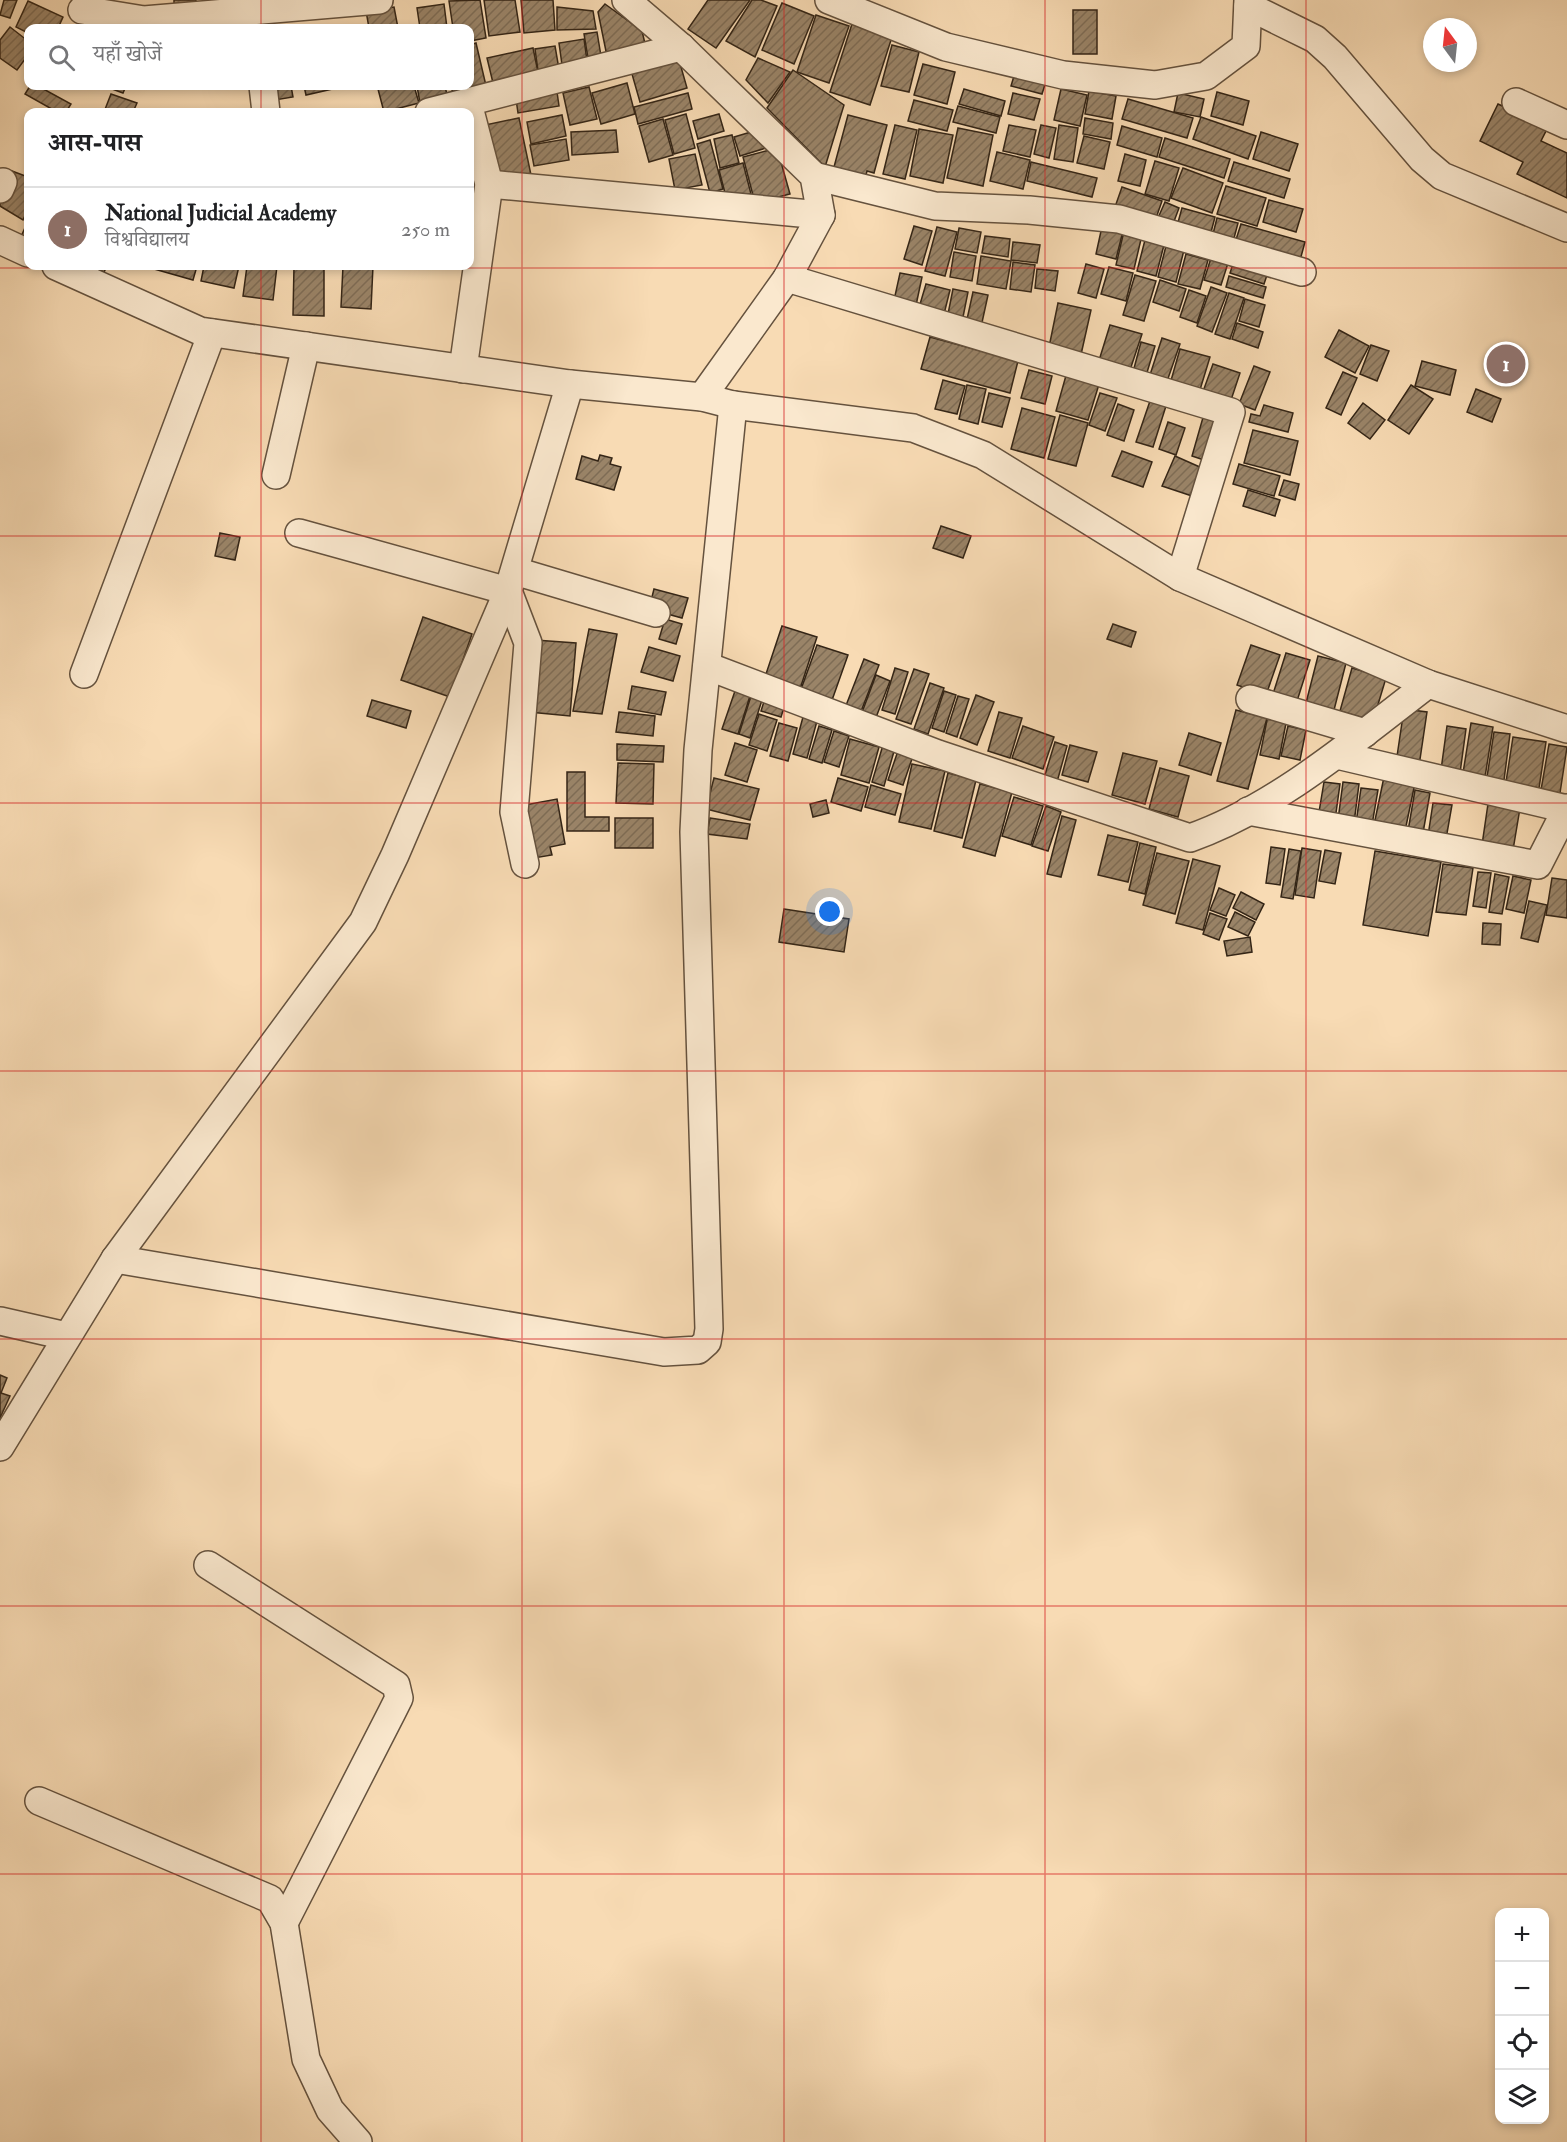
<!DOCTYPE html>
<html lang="hi">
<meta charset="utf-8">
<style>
body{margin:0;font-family:"IM FELL Double Pica","Noto Serif Devanagari",serif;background:#f6f6f6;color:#202124}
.controls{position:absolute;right:18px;bottom:18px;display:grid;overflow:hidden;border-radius:12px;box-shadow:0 3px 9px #0003}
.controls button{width:54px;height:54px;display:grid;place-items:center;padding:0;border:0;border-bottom:2px solid #e0e0e0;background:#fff;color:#202124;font:30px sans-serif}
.compass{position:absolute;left:1423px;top:18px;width:54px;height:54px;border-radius:50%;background:#fff;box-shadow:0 3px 9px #0003;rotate:345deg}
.you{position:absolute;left:830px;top:912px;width:21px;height:21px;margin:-15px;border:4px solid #fff;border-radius:50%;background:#1a73e8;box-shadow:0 0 0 9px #1a73e833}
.badge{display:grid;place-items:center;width:39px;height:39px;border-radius:50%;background:#8f2418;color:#fff;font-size:20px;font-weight:700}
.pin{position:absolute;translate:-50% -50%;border:3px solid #fff;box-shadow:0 2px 6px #0006}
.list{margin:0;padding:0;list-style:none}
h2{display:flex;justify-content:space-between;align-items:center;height:78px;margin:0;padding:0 24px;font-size:26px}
h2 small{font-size:20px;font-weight:400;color:#757577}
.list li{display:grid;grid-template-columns:39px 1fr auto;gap:18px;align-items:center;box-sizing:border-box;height:84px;padding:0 24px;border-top:2px solid #e0e0e0}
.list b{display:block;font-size:22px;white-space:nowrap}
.list p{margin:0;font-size:20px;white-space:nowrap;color:#757577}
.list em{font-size:20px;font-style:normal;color:#757577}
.icon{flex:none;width:33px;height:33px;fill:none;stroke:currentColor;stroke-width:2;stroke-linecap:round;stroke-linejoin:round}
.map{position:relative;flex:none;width:1567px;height:2142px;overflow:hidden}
.search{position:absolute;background:#fff;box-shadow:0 3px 9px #0003;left:24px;top:24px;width:450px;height:66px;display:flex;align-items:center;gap:15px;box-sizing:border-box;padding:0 21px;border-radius:12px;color:#757577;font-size:22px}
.panel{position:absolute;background:#fff;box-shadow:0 3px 9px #0003;left:24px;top:108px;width:450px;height:162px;border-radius:12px}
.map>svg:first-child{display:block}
.building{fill:url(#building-hatch);stroke:#342516;stroke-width:1.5}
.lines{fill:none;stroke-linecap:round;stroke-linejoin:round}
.minor-casing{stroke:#65523e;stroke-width:30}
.minor{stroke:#fae8ce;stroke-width:27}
.grid{fill:none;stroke:#d62828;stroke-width:1.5;stroke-opacity:0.55}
</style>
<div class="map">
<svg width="1567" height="2142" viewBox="0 0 1567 2142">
<defs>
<pattern id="building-hatch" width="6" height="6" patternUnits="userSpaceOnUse" patternTransform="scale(1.5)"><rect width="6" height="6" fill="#9a8468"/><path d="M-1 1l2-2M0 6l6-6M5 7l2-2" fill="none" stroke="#7e6c55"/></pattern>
</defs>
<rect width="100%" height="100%" fill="#f8dbb4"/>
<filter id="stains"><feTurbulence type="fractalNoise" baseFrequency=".00333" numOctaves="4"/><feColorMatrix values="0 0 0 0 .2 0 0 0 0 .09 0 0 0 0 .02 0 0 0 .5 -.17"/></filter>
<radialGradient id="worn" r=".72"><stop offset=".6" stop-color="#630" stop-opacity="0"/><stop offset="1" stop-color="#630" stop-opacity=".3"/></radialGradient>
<g class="building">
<polygon points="4,0 17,0 10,18 0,15"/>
<polygon points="174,0 196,0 195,5 174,4"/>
<polygon points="480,0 486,38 470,41 470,28 453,28 449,1"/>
<polygon points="484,0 515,0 520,32 489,36"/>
<polygon points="521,0 553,0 555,30 524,33"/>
<polygon points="708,0 750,0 716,48 688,29"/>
<polygon points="752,0 761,0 777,6 755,57 726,41"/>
<polygon points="28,1 63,17 58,28 28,28 28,33 16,27"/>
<polygon points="782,3 814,16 794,64 762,50"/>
<polygon points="444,4 447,28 420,28 417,8"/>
<polygon points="605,4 642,31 647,52 608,61 598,12"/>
<polygon points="394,7 398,28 369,28 366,11"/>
<polygon points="557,7 593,11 596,29 557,30"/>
<rect x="1073" y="10" width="24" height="44"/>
<polygon points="816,15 849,26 829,83 797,72"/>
<polygon points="852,24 892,37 870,105 830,92"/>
<polygon points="10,27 28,41 28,55 17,70 0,58 0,40"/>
<polygon points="597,32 602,62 589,64 584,34"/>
<polygon points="584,39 588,68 563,72 559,43"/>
<polygon points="476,43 487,90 454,97 451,86 470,86 470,45"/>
<polygon points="892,45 919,52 909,92 881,86"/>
<polygon points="555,46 560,75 539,78 535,49"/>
<polygon points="533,48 539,77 494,87 487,58"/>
<polygon points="758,58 790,72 768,103 746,80"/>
<polygon points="679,60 687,88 640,102 632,74"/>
<polygon points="923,64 955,72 947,104 914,95"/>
<polygon points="1017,66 1048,75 1042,94 1011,86"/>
<polygon points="793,70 844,105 825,167 767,108"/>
<polygon points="627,83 635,114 601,124 592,93"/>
<polygon points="30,86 38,86 71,104 66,112 57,112 25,94"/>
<polygon points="104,86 126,86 123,93"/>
<polygon points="267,86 291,86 293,97 269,101"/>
<polygon points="304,86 336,86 337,88 306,95"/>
<polygon points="391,86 414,86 419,103 384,112 378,89"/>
<polygon points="417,86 445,86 449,104 421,109"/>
<polygon points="589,87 597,119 570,125 563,93"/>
<polygon points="964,89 1005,101 1001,116 959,104"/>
<polygon points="1061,89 1087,95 1080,126 1054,120"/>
<polygon points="1089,91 1116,96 1112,119 1085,114"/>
<polygon points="557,92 559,106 518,113 516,99"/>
<polygon points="1217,92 1249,101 1243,125 1211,116"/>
<polygon points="688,93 692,109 638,124 634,107"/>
<polygon points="1013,93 1040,99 1034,120 1008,114"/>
<polygon points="1178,93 1204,99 1200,117 1174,112"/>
<polygon points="111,94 137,103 133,112 104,112"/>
<polygon points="1128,99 1193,118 1187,138 1122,119"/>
<polygon points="914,100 953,110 947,131 908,121"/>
<polygon points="1498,104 1548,127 1541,141 1567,153 1567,198 1517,174 1523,162 1480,141"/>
<polygon points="958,106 1000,117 996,133 953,122"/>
<polygon points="686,114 695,148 674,154 665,120"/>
<polygon points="719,114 724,131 698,139 693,121"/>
<polygon points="562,115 566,136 531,144 527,122"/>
<polygon points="848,115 887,125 874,173 867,171 864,183 845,170 834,167"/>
<polygon points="1201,117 1256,136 1248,159 1193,139"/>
<polygon points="519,118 531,175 497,182 485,125"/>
<polygon points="1085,118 1113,123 1111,139 1083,134"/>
<polygon points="663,119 673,155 649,162 639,126"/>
<polygon points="895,125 917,130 905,179 883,174"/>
<polygon points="1009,125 1036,130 1030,157 1003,151"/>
<polygon points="1041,125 1056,128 1049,158 1034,154"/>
<polygon points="1059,125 1078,128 1073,162 1054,159"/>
<polygon points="1122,126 1162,138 1157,157 1117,145"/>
<polygon points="958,128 993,135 983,186 947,178"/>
<polygon points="761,129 766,148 740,156 734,137"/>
<polygon points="919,129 953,135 943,183 910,176"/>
<polygon points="616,130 618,152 572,155 571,132"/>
<polygon points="1261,132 1298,144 1289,171 1253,159"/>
<polygon points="732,135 739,163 720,168 714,139"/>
<polygon points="1084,136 1110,142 1104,169 1077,163"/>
<polygon points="1165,138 1230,159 1224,178 1159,157"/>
<polygon points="566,139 569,160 534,166 530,145"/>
<polygon points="710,140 723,189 710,193 697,144"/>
<polygon points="777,148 790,194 755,203 743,157"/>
<polygon points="997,152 1030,160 1023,189 990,181"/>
<polygon points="695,154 702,185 675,190 669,159"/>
<polygon points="1125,154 1146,160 1140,186 1118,181"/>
<polygon points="1155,161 1179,168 1169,201 1145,194"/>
<polygon points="1031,162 1097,178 1092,197 1027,181"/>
<polygon points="1234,162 1290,179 1284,198 1228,181"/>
<polygon points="743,163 751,194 725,193 719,170"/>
<polygon points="1183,168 1223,183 1212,213 1171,198"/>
<polygon points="12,171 28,177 28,209 23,220 0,206 0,199"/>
<polygon points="1226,186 1266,198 1257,226 1217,214"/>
<polygon points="1122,187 1162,201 1155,221 1115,207"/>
<polygon points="1269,200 1303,209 1296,232 1263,222"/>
<polygon points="1165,202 1179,208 1173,224 1158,218"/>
<polygon points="1182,208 1215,217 1210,236 1177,226"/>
<polygon points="1217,218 1238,223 1233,242 1212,238"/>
<polygon points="28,221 28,243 20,239"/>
<polygon points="1103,222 1124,227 1116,259 1096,254"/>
<polygon points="1241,224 1305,242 1299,264 1234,246"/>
<polygon points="914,226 932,231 922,265 904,259"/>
<polygon points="937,227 957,232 945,276 925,271"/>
<polygon points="959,228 981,232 977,253 955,249"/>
<polygon points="1124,231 1142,235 1134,269 1116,265"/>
<polygon points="985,236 1010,239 1008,257 982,253"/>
<polygon points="1145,240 1164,245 1156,276 1137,271"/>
<polygon points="1013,242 1040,245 1037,263 1011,260"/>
<polygon points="1166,246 1184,250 1176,282 1158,277"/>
<polygon points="954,252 976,256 972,281 950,277"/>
<polygon points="1186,254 1208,260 1200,289 1178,284"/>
<polygon points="1212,255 1229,260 1221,285 1204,280"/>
<polygon points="981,256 1011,261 1006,289 977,284"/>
<polygon points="1235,258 1269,269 1264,284 1230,273"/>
<polygon points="1013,262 1035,265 1031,292 1010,289"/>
<polygon points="1086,264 1104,269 1096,298 1078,293"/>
<polygon points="87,266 107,266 104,272"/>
<polygon points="155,266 197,266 193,280 154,269"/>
<polygon points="204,266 239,266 234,288 201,281"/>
<polygon points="247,266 277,266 273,300 243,296"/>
<polygon points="294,266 324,266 324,316 293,315"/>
<polygon points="343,266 373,266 371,309 341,307"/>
<polygon points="1109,267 1133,273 1126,301 1101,294"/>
<polygon points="1037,269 1058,271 1055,291 1035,288"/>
<polygon points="900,273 922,277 915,310 893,305"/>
<polygon points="1135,275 1156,281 1144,321 1123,315"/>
<polygon points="1229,276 1266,287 1263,298 1226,287"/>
<polygon points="1160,280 1186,289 1179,311 1153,302"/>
<polygon points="926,284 950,290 943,318 918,311"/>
<polygon points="1211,287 1227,293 1212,332 1197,326"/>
<polygon points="953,289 968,292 962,322 947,319"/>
<polygon points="1189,290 1206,296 1197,323 1180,317"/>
<polygon points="973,292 988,295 981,327 966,324"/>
<polygon points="1229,293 1244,298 1230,339 1215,334"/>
<polygon points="1245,299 1265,305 1259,327 1239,321"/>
<polygon points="1058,303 1091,310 1080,359 1048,352"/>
<polygon points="1237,323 1263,332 1258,348 1232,339"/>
<polygon points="1110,325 1142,334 1128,376 1097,367"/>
<polygon points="1339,330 1369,346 1355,373 1325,357"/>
<polygon points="930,337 1018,361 1010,393 921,369"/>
<polygon points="1162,338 1180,344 1165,387 1148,381"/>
<polygon points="1141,342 1155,346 1145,379 1132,376"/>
<polygon points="1371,345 1389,351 1377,381 1360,374"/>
<polygon points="1180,349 1210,357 1199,393 1170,384"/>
<polygon points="1422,361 1456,370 1450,395 1415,386"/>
<polygon points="1213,364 1240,373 1229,406 1201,397"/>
<polygon points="1254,366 1270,372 1255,410 1239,404"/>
<polygon points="1029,370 1052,376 1045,404 1021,398"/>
<polygon points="1067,372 1100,381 1088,420 1056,411"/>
<polygon points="1343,372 1357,378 1341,415 1326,408"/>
<polygon points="943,380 965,386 957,414 935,409"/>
<polygon points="967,385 986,389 978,424 959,419"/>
<polygon points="1411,385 1433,399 1409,434 1388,420"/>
<polygon points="1476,389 1501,399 1492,422 1467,412"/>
<polygon points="989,393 1010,398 1002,427 982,422"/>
<polygon points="1100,393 1117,398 1105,431 1089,425"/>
<polygon points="1150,401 1166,406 1153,447 1136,442"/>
<polygon points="1363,403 1385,420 1370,439 1348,423"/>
<polygon points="1118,404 1134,410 1124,441 1107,435"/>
<polygon points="1264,405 1293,413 1288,432 1249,422 1251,414 1260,416"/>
<polygon points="1206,407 1225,412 1210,462 1192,456"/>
<polygon points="1022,408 1055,417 1044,458 1011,449"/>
<polygon points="1060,415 1088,423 1076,466 1048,459"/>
<polygon points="1168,422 1185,428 1176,455 1159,449"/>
<polygon points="1253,430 1298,441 1290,475 1244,463"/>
<polygon points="1122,451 1152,462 1143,487 1112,476"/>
<polygon points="600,455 612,458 610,464 621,467 614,490 576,479 582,456 598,461"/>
<polygon points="1175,456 1202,468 1192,496 1162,486"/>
<polygon points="1239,464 1280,476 1274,496 1233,484"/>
<polygon points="1284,480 1299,484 1295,500 1279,495"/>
<polygon points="1248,490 1280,500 1275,516 1243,506"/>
<polygon points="941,526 971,536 963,558 933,548"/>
<polygon points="220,533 240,537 235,560 215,556"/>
<polygon points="654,589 688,598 682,618 649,609"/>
<polygon points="423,617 472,634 450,697 401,680"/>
<polygon points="665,619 682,624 676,644 659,639"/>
<polygon points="1113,624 1136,632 1131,647 1107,639"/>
<polygon points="782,626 817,637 800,689 765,677"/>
<polygon points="589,629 617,634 602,714 573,711"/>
<polygon points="535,640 576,643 570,716 529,712"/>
<polygon points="817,645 848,655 831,703 800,692"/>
<polygon points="1251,645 1280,655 1266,695 1237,685"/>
<polygon points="649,647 680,656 673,681 641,672"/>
<polygon points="1286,653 1310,660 1297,701 1273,694"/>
<polygon points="1318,656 1346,663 1334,710 1306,703"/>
<polygon points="864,659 879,665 860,714 845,708"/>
<polygon points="895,668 908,672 895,714 882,710"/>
<polygon points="1352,668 1386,678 1373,721 1340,711"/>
<polygon points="914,669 929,674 911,724 896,719"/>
<polygon points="876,675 890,681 875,720 861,715"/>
<polygon points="930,683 944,688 928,734 914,729"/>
<polygon points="632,686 666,692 661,715 628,709"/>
<polygon points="735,691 750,696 738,734 722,729"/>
<polygon points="944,691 956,695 944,732 932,728"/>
<polygon points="766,695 786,701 781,717 761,711"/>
<polygon points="976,695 994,702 977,745 960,738"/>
<polygon points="751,696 762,700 750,738 739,734"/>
<polygon points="958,696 969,699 957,737 946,733"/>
<polygon points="372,700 411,711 406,728 367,716"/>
<polygon points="1404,709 1427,712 1419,766 1396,763"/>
<polygon points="1236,710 1267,718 1248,789 1217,781"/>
<polygon points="619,712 655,716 653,736 616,732"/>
<polygon points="999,712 1022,718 1010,758 988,751"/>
<polygon points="759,714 777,720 767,751 749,745"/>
<polygon points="1268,715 1287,718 1279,759 1260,755"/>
<polygon points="803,717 817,721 807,758 793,754"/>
<polygon points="779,723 797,728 788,761 770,756"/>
<polygon points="1471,723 1493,727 1485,777 1463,773"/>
<polygon points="819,726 832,730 822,763 809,759"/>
<polygon points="1023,726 1054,737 1043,769 1012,758"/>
<polygon points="1288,726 1306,730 1300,760 1281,756"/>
<polygon points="1447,726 1466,729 1460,773 1441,770"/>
<polygon points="834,731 849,736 839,767 824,762"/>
<polygon points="1494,732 1510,734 1504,780 1487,777"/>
<polygon points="1189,733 1221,743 1211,775 1179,765"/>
<polygon points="1513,737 1546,742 1539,788 1506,782"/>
<polygon points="850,739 879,747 869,783 841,775"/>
<polygon points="1055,742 1067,746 1057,782 1044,778"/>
<polygon points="735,743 757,750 747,782 725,775"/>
<polygon points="617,744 664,746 663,762 617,760"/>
<polygon points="1549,744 1567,747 1560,793 1541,790"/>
<polygon points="883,745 895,748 884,786 872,782"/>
<polygon points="900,745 915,750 903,785 888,780"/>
<polygon points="1070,745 1097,752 1088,782 1062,775"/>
<polygon points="1123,753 1157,761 1145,804 1112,795"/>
<polygon points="618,763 654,764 653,804 616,803"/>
<polygon points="912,764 945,771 931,829 899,822"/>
<polygon points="1160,768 1189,776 1178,817 1149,809"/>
<polygon points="567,772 585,772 585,817 609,817 609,831 567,831"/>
<polygon points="948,773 976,780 962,838 934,831"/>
<polygon points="1384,777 1415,783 1405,831 1374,825"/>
<polygon points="714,778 759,789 750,820 706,809"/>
<polygon points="838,778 868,787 861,811 831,802"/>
<polygon points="1324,782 1340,784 1335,820 1318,818"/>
<polygon points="1343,782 1359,784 1354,823 1338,820"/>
<polygon points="980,784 1012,792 995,856 963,847"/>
<polygon points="871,785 901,794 895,815 865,807"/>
<polygon points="1361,788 1378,790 1372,825 1356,823"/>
<polygon points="1415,790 1430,793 1423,833 1408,831"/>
<polygon points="1014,797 1043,806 1031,845 1002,836"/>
<polygon points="1489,797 1521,802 1513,850 1482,845"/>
<polygon points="557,799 565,844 550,847 552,855 528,859 519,806"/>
<polygon points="826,800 829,813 813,817 810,804"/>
<polygon points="1433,803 1452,805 1446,839 1428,836"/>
<polygon points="1046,806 1061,812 1048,851 1032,846"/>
<polygon points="1062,816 1076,820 1061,877 1047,874"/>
<rect x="615" y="818" width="38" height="30"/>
<polygon points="710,818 750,824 747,839 707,834"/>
<polygon points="1108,835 1138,842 1128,882 1098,875"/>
<polygon points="1140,843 1156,847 1145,894 1129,890"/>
<polygon points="1271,847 1285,849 1280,885 1266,883"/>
<polygon points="1302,848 1321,851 1314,898 1295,895"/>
<polygon points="1289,849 1301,851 1293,899 1281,897"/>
<polygon points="1325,850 1341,853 1335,884 1319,881"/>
<polygon points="1375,851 1441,862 1428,936 1363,925"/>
<polygon points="1157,853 1189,861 1175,914 1143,905"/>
<polygon points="1193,859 1220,866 1203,930 1176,923"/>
<polygon points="1443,864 1473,868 1466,915 1436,912"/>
<polygon points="1478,872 1491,873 1486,908 1473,906"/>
<polygon points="1495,874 1509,877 1502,914 1489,912"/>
<polygon points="1513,876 1531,880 1524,913 1506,909"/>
<polygon points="1552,878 1567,880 1567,918 1546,915"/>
<polygon points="1219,888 1235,895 1226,916 1210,910"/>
<polygon points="1241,892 1264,904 1256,920 1233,908"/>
<polygon points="1529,901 1547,905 1538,942 1521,938"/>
<polygon points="784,909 849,919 844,952 779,942"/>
<polygon points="1235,912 1255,922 1248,936 1228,927"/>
<polygon points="1210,913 1227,919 1219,940 1203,934"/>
<polygon points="1483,923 1501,924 1500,945 1482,944"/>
<polygon points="1250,937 1252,952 1227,956 1224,941"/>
<polygon points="0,1375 7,1378 1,1393 10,1396 0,1418"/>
</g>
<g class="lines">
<g class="minor-casing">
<g id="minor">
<polyline points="626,0 681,47 814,176 821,215 787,278 702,397"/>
<polyline points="829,0 946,47 1063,75 1155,85 1206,76 1246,46 1248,0"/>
<polyline points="1248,6 1315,39 1335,57 1422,159 1442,176 1567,228"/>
<polyline points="82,10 144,20 379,0"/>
<polyline points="263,86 266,112"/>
<polyline points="1516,102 1567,125"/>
<polyline points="429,112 681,47"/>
<polyline points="814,176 935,206 1029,210 1119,219 1302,272"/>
<polyline points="489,184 821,215"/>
<polyline points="0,189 3,182"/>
<polyline points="0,240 28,253"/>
<polyline points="56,266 200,331 570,384 702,397 733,405 913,428 983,455 1180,577 1428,684 1567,729"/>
<polyline points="787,278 1231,412 1180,577"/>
<polyline points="463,369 489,184 468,103"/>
<polyline points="276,475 306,346"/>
<polyline points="299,533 508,591 528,643 514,812 525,864"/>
<polyline points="515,571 656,613"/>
<path d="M707,666L938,754L1190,838C1276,808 1356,739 1428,684"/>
<polyline points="84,674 212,333"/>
<polyline points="1250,699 1365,733"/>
<polyline points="1337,755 1567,809"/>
<polyline points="1248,811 1538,865 1567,808"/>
<polyline points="115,1259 664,1352 698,1350 707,1342 709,1329 694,832 698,750 733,405"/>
<polyline points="0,1321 66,1336"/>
<polyline points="0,1447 115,1259 363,922 395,855 508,591 570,384"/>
<polyline points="208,1565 396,1685 399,1698 392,1712 284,1923"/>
<polyline points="39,1801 270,1899 284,1923 306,2059 330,2110 358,2142"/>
</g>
</g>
<use href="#minor" class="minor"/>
</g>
<path class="grid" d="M261,0V28M522,0V2142M784,0V2142M1045,0V2142M1306,0V2142M261,86V112M261,266V2142M0,268H1567M0,536H1567M0,803H1567M0,1071H1567M0,1339H1567M0,1606H1567M0,1874H1567"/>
<rect width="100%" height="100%" filter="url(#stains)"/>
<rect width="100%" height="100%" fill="url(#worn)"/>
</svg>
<div class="controls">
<button>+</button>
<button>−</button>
<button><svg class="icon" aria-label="locate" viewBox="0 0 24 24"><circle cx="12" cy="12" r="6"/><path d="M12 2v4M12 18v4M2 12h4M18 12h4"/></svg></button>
<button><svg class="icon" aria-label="layers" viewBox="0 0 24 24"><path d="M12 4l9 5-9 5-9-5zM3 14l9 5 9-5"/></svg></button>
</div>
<svg class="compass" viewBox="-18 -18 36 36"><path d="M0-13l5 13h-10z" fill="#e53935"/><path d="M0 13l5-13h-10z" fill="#757577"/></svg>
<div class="you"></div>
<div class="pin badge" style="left:1506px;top:364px;background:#8d6e63">1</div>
<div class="search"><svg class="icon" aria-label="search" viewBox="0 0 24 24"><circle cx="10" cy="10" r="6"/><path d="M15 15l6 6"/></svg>यहाँ खोजें</div>
<section class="panel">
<h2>आस-पास<small></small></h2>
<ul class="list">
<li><span class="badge" style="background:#8d6e63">1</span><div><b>National Judicial Academy</b><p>विश्वविद्यालय</p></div><em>250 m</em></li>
</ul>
</section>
</div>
